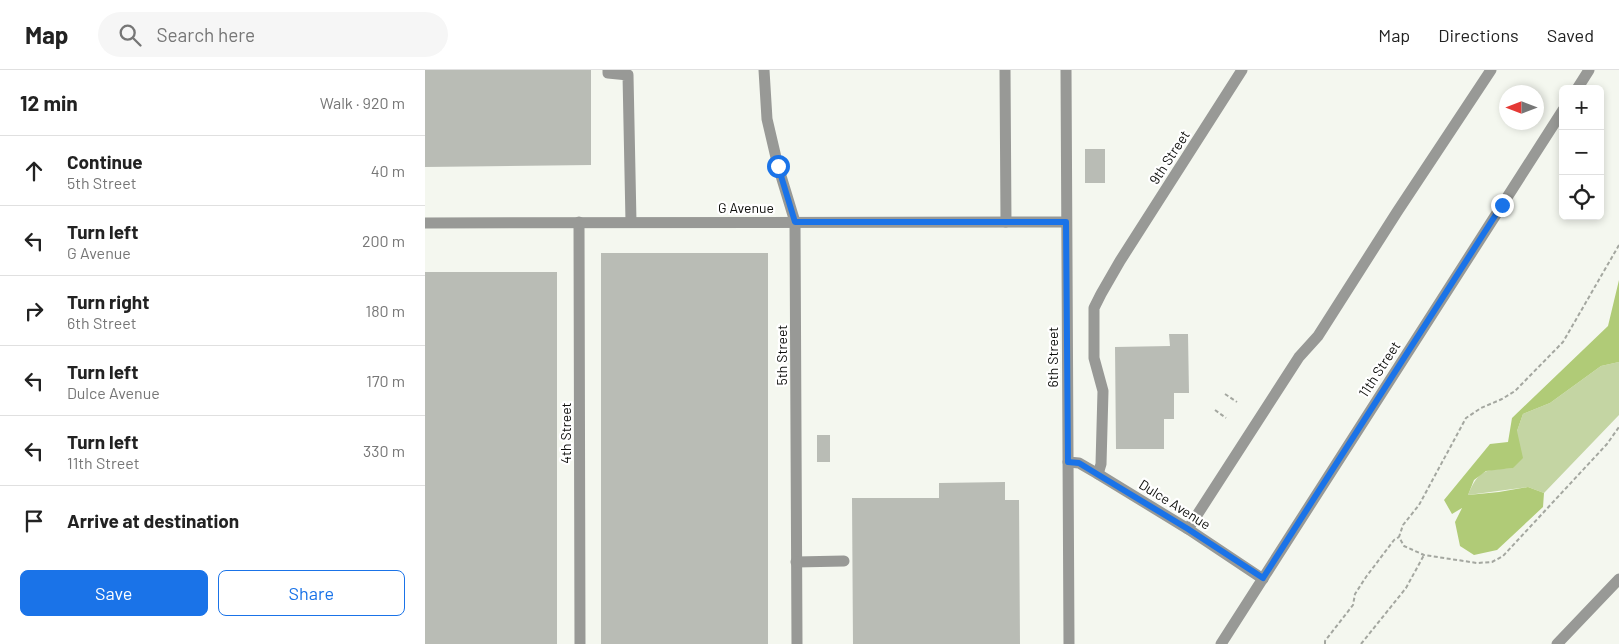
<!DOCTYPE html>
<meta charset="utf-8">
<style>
body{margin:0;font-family:Barlow,sans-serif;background:#f6f6f6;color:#222}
.controls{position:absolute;right:15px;top:15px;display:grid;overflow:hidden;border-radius:8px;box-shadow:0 2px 8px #0003}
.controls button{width:45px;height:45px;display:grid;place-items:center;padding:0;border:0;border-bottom:1px solid #e0e0e0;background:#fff;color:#222;font:25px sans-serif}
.compass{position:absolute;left:1074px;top:15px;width:45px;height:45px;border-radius:50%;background:#fff;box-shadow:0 2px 8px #0003;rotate:270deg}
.stop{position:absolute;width:15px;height:15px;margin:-11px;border:4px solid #1a73e8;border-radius:50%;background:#fff}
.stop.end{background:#1a73e8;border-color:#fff;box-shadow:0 1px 5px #0008}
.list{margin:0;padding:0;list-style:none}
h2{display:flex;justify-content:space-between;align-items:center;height:65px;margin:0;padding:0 20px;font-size:21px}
h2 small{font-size:16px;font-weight:400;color:#767676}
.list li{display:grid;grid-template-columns:32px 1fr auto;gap:15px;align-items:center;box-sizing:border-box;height:70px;padding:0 20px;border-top:1px solid #e0e0e0}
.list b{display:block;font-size:19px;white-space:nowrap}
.list p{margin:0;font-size:16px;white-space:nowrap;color:#767676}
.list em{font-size:16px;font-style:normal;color:#767676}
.actions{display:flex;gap:10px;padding:15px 20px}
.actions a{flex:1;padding:11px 0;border:1px solid #1a73e8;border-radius:8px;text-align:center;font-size:18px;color:#1a73e8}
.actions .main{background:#1a73e8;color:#fff}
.icon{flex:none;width:28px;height:28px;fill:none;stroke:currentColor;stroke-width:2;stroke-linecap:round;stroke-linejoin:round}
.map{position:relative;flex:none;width:1194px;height:574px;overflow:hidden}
header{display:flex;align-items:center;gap:30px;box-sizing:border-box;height:70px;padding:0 25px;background:#fff;border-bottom:1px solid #e0e0e0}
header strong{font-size:24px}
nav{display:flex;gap:28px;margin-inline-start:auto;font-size:18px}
.search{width:350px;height:45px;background:#f6f6f6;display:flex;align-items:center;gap:12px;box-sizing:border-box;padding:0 18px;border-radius:28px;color:#767676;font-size:19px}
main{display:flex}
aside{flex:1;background:#fff}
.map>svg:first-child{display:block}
.green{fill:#c4d5a3}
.forest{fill:#b0cb77}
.building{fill:#b9bcb5}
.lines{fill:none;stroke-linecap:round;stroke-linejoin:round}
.path{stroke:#a4a7a0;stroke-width:2;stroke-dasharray:4 2.5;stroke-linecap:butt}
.minor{stroke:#989996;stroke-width:11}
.route{stroke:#1a73e8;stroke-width:6}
.labels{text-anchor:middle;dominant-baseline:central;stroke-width:4.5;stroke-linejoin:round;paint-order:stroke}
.street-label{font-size:14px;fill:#0d0e0b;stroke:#fff}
</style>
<header>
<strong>Map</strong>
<div class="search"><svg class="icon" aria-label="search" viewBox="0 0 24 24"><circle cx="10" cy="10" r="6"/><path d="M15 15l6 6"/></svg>Search here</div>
<nav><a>Map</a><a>Directions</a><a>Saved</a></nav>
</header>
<main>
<aside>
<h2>12 min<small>Walk · 920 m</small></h2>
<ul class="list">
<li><svg class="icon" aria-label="ahead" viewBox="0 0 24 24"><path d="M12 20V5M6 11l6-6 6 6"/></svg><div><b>Continue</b><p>5th Street</p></div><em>40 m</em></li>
<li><svg class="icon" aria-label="left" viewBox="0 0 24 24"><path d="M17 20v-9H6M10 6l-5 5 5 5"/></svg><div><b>Turn left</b><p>G Avenue</p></div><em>200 m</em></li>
<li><svg class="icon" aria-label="right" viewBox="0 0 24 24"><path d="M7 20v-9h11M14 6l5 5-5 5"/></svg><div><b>Turn right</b><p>6th Street</p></div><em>180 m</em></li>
<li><svg class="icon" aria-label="left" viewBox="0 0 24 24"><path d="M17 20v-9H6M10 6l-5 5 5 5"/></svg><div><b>Turn left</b><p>Dulce Avenue</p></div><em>170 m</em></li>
<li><svg class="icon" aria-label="left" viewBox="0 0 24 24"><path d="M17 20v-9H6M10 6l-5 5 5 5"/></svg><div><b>Turn left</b><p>11th Street</p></div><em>330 m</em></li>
<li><svg class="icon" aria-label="arrive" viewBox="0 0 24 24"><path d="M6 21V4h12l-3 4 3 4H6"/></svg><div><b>Arrive at destination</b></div></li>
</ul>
<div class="actions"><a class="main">Save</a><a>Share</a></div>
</aside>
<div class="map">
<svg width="1194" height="574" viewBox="0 0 1194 574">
<rect width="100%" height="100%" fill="#f4f7ef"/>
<path class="green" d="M1194,292V345L1119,423L1103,417L1043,425C1054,398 1061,400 1088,398L1092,361L1098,344L1125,333L1176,296Z"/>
<polygon class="forest" points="1194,210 1194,292 1176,296 1125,333 1098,344 1092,361 1098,388 1088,398 1061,401 1049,410 1043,425 1074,422 1103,417 1119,423 1118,437 1072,480 1049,485 1035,476 1030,452 1037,438 1027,444 1019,430 1065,374 1083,372 1087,348 1183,256"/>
<g class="building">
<polygon points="0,0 166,0 166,95 0,97"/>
<rect x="660" y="79" width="20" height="34"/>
<rect x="176" y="183" width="167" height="391"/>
<rect x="0" y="202" width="132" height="372"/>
<polygon points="744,264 763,264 764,323 749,323 749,349 739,349 739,379 691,379 690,277 745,276"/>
<rect x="392" y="365" width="13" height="27"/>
<polygon points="580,412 580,430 594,430 595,574 428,574 427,428 514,428 514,413"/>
</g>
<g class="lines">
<g class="path">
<polyline points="1194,175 1138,272 1090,321 1077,329 1056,338 1041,348 994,435 978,455 974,467 979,476 999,485 1052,493 1067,492 1078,486 1182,374 1194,357"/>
<polyline points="800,324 812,332"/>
<polyline points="790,340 801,348"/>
<polyline points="900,574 900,571 928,535 930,524 941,507 969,470 974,467"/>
<polyline points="936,574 981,518 999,485"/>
</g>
<g class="minor">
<polyline points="183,0 183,3 203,5 206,152"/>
<polyline points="339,0 342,49 353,96 370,152 372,574"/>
<polyline points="580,0 581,152"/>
<polyline points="641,0 644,574"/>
<polyline points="1152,19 1164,0"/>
<polyline points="154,152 155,574"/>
<polyline points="0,153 641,152"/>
<polyline points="643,392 654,393 673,404 763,459 838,509"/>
<polyline points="673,404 676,394 678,321 669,288 669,238 676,224 695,191 817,0"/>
<polyline points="763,459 874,287 893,266 972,142 1066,0"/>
<polyline points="371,492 419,491"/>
<polyline points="796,574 1138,40"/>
<polyline points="1132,574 1194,509"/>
</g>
</g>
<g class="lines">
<polyline class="route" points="353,96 370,152 641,152 643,392 654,393 672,404 763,459 838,508 1077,135"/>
</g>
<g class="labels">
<g class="street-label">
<text transform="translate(744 87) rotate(-57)">9th Street</text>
<text x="321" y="137">G Avenue</text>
<text transform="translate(356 285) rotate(-90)">5th Street</text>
<text transform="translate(627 287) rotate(-90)">6th Street</text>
<text transform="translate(954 299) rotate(-57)">11th Street</text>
<text transform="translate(140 363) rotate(-90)">4th Street</text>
<text transform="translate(750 434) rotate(32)">Dulce Avenue</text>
</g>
</g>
</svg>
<div class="controls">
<button>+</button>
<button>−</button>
<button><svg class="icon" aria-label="locate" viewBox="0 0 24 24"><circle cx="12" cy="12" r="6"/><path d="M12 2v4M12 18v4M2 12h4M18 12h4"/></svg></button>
</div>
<svg class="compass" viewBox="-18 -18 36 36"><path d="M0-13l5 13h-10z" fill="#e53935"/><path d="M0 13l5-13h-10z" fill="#767676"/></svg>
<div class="stop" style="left:353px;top:96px"></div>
<div class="stop end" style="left:1077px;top:135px"></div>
</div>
</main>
